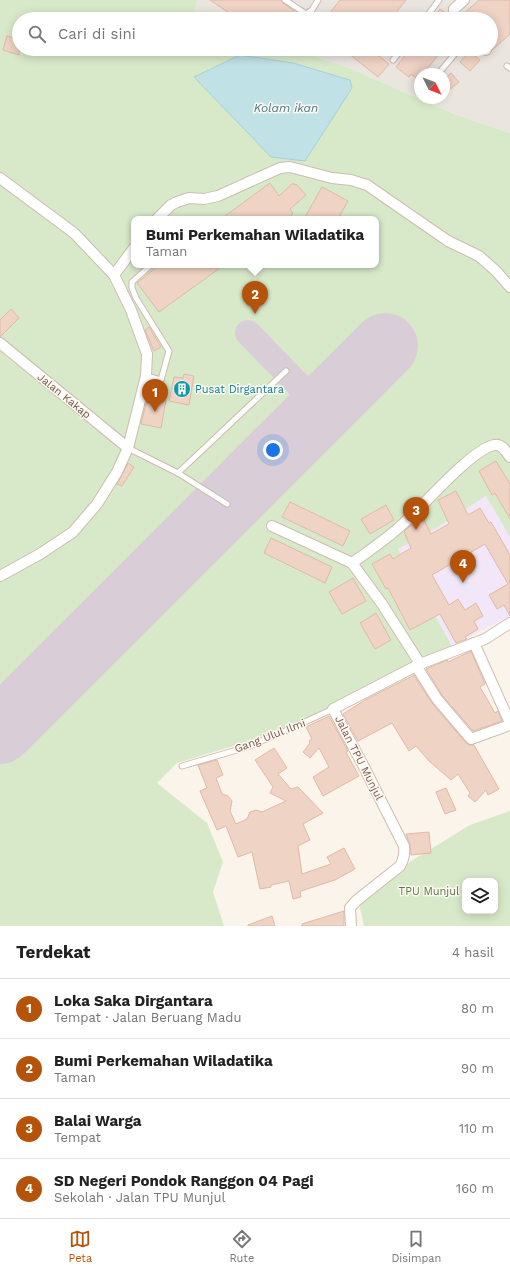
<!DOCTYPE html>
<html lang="id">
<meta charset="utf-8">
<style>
body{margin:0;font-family:"Work Sans",sans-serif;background:#f6f6f6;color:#222}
.controls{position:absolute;right:12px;bottom:12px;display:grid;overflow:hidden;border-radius:8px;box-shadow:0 2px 10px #0003}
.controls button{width:36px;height:36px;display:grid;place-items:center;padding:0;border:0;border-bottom:1px solid #e0e0e0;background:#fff;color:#222;font:20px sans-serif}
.compass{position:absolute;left:414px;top:68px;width:36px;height:36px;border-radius:50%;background:#fff;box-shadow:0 2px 10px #0003;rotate:132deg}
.you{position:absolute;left:273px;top:450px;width:14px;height:14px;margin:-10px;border:3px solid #fff;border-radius:50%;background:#1a73e8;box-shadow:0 0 0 6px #1a73e833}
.badge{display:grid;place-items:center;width:26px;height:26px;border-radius:50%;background:#b45309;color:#fff;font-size:13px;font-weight:700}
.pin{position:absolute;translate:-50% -33px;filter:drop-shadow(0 1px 2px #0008)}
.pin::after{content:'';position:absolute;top:21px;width:14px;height:12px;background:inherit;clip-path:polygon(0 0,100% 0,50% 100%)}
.popup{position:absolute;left:131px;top:216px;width:248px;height:52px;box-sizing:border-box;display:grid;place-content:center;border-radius:8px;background:#fff;filter:drop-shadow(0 1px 3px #0005);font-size:13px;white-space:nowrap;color:#767676}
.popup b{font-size:15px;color:#222}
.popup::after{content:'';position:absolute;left:50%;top:100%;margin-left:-8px;border:8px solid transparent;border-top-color:#fff}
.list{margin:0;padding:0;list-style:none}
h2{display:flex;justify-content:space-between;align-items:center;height:52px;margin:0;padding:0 16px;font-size:17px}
h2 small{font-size:13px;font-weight:400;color:#767676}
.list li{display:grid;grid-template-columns:26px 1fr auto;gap:12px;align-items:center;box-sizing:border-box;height:60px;padding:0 16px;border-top:1px solid #e0e0e0}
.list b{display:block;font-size:15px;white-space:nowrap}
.list p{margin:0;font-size:13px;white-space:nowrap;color:#767676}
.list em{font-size:13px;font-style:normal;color:#767676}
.icon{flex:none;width:22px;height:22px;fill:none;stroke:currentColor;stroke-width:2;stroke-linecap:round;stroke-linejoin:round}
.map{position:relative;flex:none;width:510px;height:926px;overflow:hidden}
.search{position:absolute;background:#fff;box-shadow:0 2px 10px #0003;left:12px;right:12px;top:12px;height:44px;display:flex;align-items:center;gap:10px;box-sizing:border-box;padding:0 14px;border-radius:22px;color:#767676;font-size:15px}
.sheet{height:292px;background:#fff}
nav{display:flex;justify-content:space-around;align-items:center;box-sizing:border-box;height:56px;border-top:1px solid #e0e0e0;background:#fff;font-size:11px;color:#767676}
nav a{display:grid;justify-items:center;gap:2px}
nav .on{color:#b45309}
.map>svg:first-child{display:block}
.industrial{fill:#ebe5e0;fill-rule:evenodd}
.education{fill:#f1e7f8}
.green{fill:#d8e9ca;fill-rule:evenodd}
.water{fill:#c0e1e5;stroke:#a7d1d6}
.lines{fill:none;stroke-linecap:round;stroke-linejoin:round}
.taxiway{stroke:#d9ced8;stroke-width:26}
.runway{stroke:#d9ced8;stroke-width:66}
.building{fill:#efd3c4;stroke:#e1b9a6}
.lane-casing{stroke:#cdbcb1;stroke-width:7}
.street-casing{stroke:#cdbcb1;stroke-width:12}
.lane{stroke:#fff;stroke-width:5}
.street{stroke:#fff;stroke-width:10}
.labels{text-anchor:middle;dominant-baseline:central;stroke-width:3;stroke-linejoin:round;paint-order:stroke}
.culture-label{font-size:11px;fill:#0d838f;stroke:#fef8f2;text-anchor:start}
.street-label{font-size:11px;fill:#765b4f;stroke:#fef8f2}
.park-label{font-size:11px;fill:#597a48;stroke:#fef8f2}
.water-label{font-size:12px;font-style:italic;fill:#477a80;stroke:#fef8f2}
</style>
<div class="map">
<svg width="510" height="926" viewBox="0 0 510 926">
<rect width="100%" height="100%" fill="#fbf4eb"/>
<path class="industrial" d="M197,0H510V133L454,114L345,66L290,49H491V19H207L195,12ZM420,74H444V98H420Z"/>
<polygon class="education" points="486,496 510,537 510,616 452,646 398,549 436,528"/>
<g class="green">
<path d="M0,0H197L195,12L207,19H19V49H290L345,66L454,114L510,133V537L486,496L436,528L398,549L452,646L402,670L358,689L325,709L295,723L253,740L177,763L157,783L207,823L223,862L213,892L224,926H0ZM134,219H376V265H134Z"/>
<path d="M510,811V926H364L359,903L403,866L470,825ZM465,881H495V911H465Z"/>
</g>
<polygon class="water" points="240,55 293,63 350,80 352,88 305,161 271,157 194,77"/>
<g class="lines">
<polyline class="taxiway" points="248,333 322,409"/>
<polyline class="runway" points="0,731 385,346"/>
</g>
<g class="building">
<polygon points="210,0 281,0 283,3 294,11 290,19 238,19"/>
<polygon points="340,0 406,0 391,19 325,19"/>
<polygon points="479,0 510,0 510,34 492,50 491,46 491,19 463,19 462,15"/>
<polygon points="440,9 448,15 449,19 432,19"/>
<polygon points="7,36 19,40 19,55 3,50"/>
<polygon points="343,49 370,49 389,64 378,77"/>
<polygon points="410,49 443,49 423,74 420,74 420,81 411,74 409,77 396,67"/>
<polygon points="470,51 480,60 470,71 460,62"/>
<polygon points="451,73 459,82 444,94 444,80"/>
<polygon points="270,183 279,196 293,183 294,185 296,184 306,195 290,209 293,214 286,219 221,219"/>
<polygon points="322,187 348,201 338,219 304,219"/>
<polygon points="159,265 224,265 159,312 137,283"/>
<polygon points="11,309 19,318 0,337 0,320"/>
<polygon points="149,327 161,347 154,351 145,330"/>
<polygon points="184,374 194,376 189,405 169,401 174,377 183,378"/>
<polygon points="148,396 166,400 161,428 141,424"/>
<polygon points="496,461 510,484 510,519 495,493 492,495 479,471"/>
<polygon points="128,463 134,467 122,486 117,484"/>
<polygon points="456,491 468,515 480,508 489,523 491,522 510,555 510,616 504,605 497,609 489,595 508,584 485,544 432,575 449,605 458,599 465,610 476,603 483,616 474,621 478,629 465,637 467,639 456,643 440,614 410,630 388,588 386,589 372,564 390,554 393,559 411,548 404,532 409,527 424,520 431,534 449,524 438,500"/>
<polygon points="290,502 350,531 343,546 282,517"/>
<polygon points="386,505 394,520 370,534 361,519"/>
<polygon points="271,538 332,567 325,583 264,553"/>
<polygon points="353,578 366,601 342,614 329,592"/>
<polygon points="376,613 391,640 375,649 360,623"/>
<polygon points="471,651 485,684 480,687 495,713 498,711 502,721 473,731 442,695 426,669 447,660 448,662"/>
<polygon points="414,675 432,703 466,743 470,745 474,745 499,789 488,795 486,790 475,802 468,796 470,793 458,774 451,780 429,761 416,746 409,751 392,723 358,741 343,714 365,700"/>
<polygon points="329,716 348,751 346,752 359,776 323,796 313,777 329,767 319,748 310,758 303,752 310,743 309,741 312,739 306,727"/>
<polygon points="274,748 287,768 278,774 291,789 298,787 323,813 303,824 310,840 298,846 302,874 331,864 327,857 344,848 355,869 335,880 301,891 300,892 301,897 293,899 289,881 271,885 271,887 260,889 252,852 238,857 226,826 217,830 200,791 207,788 198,765 217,760 223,775 216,778 222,794 228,796 232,801 230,811 236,824 247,819 250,812 256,810 262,812 286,801 270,793 273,787 255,760"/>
<polygon points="446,788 456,810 445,814 436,792"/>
<polygon points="429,832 431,853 411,855 410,845 406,834"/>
<polygon points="344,911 344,926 302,926 302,924"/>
<polygon points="272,916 275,926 248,926 248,925"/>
</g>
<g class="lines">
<g class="lane-casing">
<g id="lane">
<polyline points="285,0 306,14 312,10 318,0"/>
<polyline points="425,19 439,0"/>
<polyline points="393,60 402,49"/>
<polyline points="507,66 510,68"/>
<polyline points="438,74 459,49"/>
<polyline points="146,376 161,380 169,351 136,298 132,288 132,282 151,265"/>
<polyline points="128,448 178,473 227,504"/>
<polyline points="178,473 286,371"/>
<polyline points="182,766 247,747 285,731 333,709"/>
</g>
</g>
<g class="street-casing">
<g id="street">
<polyline points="457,19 454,14 454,9 464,0"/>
<polyline points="485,49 486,50"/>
<polyline points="0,178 74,233 114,275 131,310 147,354 146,376 128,448 117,472 97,504 73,532 40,554 0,576"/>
<polyline points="157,219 171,205 177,202 189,198 204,199 218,196 280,168 290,167 332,178 351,180 367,185 448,241 479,256 496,271 510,287"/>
<polyline points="114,275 134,248"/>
<polyline points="0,343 128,448"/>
<path d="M272,526L352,563C370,550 390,537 406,521C425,504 471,450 494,445C502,443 506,452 510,457"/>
<polyline points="352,563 382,604 419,662"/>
<polyline points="474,643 510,723"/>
<polyline points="416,666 437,699 471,739 510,725"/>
<path d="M351,926L350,908L356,901L400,866C404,859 405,854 404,846L364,767L333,709L420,664L485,639L510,623"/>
</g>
</g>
<use href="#lane" class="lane"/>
<use href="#street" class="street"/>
</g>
<defs>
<g id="building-disc" transform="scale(0.9)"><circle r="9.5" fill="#0f9aa8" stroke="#fef8f2"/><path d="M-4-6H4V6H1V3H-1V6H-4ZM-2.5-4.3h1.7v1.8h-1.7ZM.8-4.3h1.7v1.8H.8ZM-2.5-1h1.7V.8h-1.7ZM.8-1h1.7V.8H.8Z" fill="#fff"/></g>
</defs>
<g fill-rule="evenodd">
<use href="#building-disc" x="182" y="389"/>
</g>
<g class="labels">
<g class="culture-label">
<text x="195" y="389">Pusat Dirgantara</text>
</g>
<g class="street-label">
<text transform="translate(64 396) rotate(39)">Jalan Kakap</text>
<text transform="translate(270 736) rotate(-21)">Gang Ulul Ilmi</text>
<text transform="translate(359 758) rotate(63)">Jalan TPU Munjul</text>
</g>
<g class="park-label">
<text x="429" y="891">TPU Munjul</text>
</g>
<g class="water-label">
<text x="286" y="108">Kolam ikan</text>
</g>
</g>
</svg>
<div class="controls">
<button><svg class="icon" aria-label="layers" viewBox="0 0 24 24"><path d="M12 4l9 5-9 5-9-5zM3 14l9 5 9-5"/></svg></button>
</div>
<svg class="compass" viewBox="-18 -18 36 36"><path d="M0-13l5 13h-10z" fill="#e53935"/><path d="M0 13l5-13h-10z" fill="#767676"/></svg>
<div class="you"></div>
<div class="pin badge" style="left:155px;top:412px">1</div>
<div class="pin badge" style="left:255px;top:314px">2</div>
<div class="popup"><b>Bumi Perkemahan Wiladatika</b>Taman</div>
<div class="pin badge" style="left:416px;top:530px">3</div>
<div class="pin badge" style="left:463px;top:583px">4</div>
<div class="search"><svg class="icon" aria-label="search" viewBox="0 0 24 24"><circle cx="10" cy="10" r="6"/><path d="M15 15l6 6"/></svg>Cari di sini</div>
</div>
<section class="sheet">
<h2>Terdekat<small>4 hasil</small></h2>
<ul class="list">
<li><span class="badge">1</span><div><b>Loka Saka Dirgantara</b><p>Tempat · Jalan Beruang Madu</p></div><em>80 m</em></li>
<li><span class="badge">2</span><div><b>Bumi Perkemahan Wiladatika</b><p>Taman</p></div><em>90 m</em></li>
<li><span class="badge">3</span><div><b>Balai Warga</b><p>Tempat</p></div><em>110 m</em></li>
<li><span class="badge">4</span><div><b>SD Negeri Pondok Ranggon 04 Pagi</b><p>Sekolah · Jalan TPU Munjul</p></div><em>160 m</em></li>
</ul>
</section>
<nav>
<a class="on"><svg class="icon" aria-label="map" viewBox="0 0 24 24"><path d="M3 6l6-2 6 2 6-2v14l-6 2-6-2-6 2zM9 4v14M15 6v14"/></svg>Peta</a>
<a><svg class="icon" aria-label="directions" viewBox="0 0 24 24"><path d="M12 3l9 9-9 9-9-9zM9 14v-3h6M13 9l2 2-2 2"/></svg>Rute</a>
<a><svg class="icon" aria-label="saved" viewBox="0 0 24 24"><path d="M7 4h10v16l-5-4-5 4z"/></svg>Disimpan</a>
</nav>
